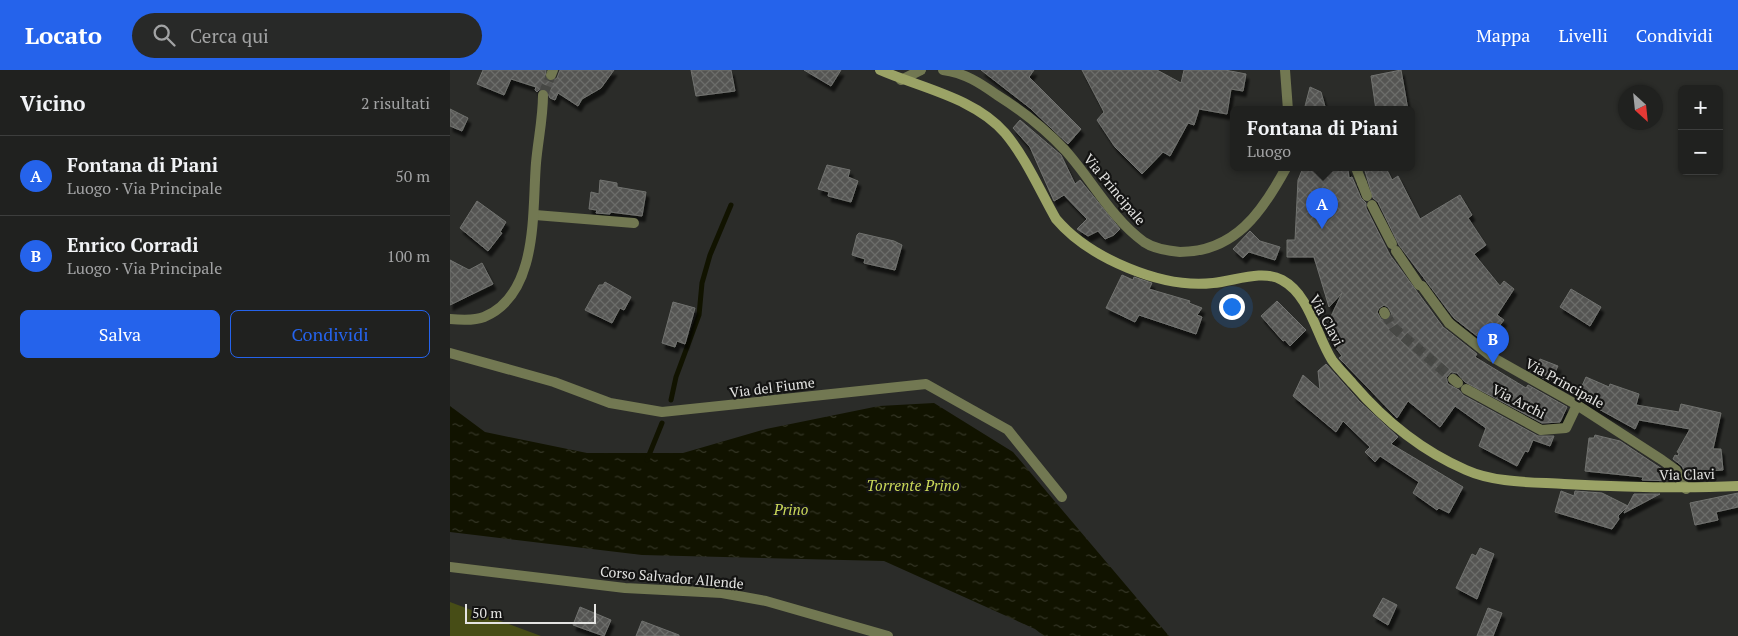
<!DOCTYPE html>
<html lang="it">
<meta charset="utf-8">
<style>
body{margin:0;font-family:"PT Serif",serif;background:#282928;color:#f1f3f6}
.controls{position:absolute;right:15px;top:15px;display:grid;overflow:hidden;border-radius:8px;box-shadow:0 1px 4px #0004}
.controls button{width:45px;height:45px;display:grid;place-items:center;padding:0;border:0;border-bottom:1px solid #3d3e3d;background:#20211f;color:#f1f3f6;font:25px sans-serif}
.compass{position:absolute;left:1168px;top:15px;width:45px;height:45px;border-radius:50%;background:#20211f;box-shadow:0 1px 4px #0004;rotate:153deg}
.scale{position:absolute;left:15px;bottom:12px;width:131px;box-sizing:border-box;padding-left:5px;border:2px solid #e4e4e2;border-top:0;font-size:14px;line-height:18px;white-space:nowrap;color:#e4e4e2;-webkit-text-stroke:4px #141413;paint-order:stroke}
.you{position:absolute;left:781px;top:236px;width:18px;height:18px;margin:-12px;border:4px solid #fff;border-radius:50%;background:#1a73e8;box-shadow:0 0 0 8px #1a73e833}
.badge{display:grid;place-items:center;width:32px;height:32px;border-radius:50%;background:#2563eb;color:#fff;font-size:16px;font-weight:700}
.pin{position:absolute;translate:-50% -41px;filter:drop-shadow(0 1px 2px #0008)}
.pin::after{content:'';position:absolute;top:26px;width:18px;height:15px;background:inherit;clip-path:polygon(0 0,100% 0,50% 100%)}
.popup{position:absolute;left:780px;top:36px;width:185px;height:65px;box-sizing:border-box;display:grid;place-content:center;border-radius:8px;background:#20211f;filter:drop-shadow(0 1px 4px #0005);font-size:16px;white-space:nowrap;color:#a2a3a4}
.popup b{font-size:19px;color:#f1f3f6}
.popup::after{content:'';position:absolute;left:50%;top:100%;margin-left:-10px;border:10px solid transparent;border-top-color:#20211f}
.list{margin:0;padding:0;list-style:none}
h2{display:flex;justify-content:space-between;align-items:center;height:65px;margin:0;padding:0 20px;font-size:21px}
h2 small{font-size:16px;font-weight:400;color:#a2a3a4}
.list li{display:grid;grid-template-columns:32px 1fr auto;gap:15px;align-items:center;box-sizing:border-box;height:80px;padding:0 20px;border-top:1px solid #3d3e3d}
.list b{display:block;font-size:19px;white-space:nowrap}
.list p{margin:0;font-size:16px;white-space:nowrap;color:#a2a3a4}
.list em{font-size:16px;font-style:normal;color:#a2a3a4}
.actions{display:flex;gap:10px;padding:15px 20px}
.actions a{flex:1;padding:11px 0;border:1px solid #2563eb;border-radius:8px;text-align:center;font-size:18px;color:#2563eb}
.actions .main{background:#2563eb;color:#fff}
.icon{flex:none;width:28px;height:28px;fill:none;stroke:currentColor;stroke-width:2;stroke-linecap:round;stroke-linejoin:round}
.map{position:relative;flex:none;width:1288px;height:566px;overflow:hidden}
header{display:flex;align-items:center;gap:30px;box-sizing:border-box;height:70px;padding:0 25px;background:#2563eb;color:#fff}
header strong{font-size:24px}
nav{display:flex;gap:28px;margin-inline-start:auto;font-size:18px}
.search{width:350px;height:45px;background:#282928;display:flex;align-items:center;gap:12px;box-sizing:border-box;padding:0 18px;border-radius:28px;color:#a2a3a4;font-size:19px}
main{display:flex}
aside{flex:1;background:#20211f}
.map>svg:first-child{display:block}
.green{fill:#474d16}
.water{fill:url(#water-ripples)}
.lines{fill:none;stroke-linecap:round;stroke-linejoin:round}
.stream{stroke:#111300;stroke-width:5}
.building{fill:url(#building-cross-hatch);stroke:#71726f;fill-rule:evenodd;filter:url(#shadow)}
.pedestrian-tunnel{stroke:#474845;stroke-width:10;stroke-dasharray:10 5;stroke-linecap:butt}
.minor-tunnel{stroke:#474845;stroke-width:10;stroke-dasharray:10 5;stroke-linecap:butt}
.pedestrian{stroke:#727852;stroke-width:10}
.minor{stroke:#727852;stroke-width:10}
.tertiary{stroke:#727852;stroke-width:10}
.secondary{stroke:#9ba366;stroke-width:10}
.labels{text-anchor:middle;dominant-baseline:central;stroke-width:4.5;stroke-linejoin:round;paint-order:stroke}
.street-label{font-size:14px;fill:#e4e4e2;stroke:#141413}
.water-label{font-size:15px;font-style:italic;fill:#cbd959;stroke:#141413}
</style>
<header>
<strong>Locato</strong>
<div class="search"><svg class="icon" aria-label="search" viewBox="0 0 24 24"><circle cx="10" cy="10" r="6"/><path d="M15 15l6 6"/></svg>Cerca qui</div>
<nav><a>Mappa</a><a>Livelli</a><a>Condividi</a></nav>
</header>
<main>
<aside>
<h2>Vicino<small>2 risultati</small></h2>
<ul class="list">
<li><span class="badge">A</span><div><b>Fontana di Piani</b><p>Luogo · Via Principale</p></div><em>50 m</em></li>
<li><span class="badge">B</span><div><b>Enrico Corradi</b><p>Luogo · Via Principale</p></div><em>100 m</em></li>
</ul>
<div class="actions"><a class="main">Salva</a><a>Condividi</a></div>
</aside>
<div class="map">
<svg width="1288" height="566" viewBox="0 0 1288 566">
<defs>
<pattern id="water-ripples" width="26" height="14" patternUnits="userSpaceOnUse" patternTransform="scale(1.25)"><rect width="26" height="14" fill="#111300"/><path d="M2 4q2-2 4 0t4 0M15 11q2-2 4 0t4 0" fill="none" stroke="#343525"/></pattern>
<pattern id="building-cross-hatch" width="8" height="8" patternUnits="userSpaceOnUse" patternTransform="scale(1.25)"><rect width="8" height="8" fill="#545552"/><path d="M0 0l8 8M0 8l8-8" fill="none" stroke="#6c6d6b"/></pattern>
<filter id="shadow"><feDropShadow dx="3" dy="5.5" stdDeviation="1" flood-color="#0009"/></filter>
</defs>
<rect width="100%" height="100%" fill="#2b2c29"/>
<polygon class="green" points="0,532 91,566 0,566"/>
<polygon class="water" points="484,333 563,382 719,566 594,566 585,559 434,491 192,485 0,462 0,336 35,362 137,383 233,383 316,359 429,336"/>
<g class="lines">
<g class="stream">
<polyline points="221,330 226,307 249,245 252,213 260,185 281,135"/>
<polyline points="197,390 212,353"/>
</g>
</g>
<g class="building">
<polygon points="33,0 96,0 95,9 101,12 107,8 110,0 164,0 151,18 132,29 128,36 108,23 105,30 100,28 96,19 90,19 87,22 85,20 86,17 61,9 54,25 27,14"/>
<polygon points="241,0 281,0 285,21 246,26"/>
<polygon points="354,0 391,0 381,16"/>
<polygon points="531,0 584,0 579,7 631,59 618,74 580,38"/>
<polygon points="632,0 707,0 731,13 734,0 775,0 796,4 793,21 781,19 777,44 749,39 744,55 738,53 720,86 713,82 692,104 665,77 647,50 654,42"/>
<polygon points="951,0 958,40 926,40 921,6"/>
<polygon points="860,17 871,22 876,40 854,40"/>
<polygon points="0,39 18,48 12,61 0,56"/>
<polygon points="570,50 611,85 625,114 630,110 670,159 664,165 655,169 648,161 638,166 627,159 637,149 614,125 604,131 580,77 563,58"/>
<polygon points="377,95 400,100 398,107 408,111 401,132 378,126 379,122 368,119"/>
<path d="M853,98H898L899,108L902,107L911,128L916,133V138L940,185L993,257L1027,284L1025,287L1076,318L1078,315L1117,337L1110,352L1092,353L1015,312L1007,303L1001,302L996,308L998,314L1009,320L1013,325L1088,366H1104L1100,376L1083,370L1078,382L1075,381L1067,396L1029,376L1036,358L1005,336L990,357L958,331L947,348L895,294L889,288L892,286L879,269L876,257L892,223L879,237L864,187H837V170H845L848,110ZM934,235L938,237L942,244L940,248L935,251L931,249L927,242L929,238Z"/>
<polygon points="924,98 936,98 942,110 948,106 970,149 1010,125 1022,145 1018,148 1036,175 1024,184 1050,216 1054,211 1064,219 1047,245 1054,250 1036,273 1004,248 949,175 928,132 923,128 915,101"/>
<polygon points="150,110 167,113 167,117 196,122 192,146 160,142 160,144 146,143 147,140 139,139 141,122 149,124"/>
<polygon points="27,131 56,152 50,162 52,163 38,181 10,158"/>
<polygon points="800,161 810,171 830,177 825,190 799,182 793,188 783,179"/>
<polygon points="409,163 444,171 452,175 445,200 414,193 415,189 402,185 407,165"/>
<polygon points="0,190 19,200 32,193 43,214 0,235"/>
<polygon points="672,205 683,210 684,207 702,213 699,219 740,231 739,233 752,238 747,245 752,247 746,264 689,245 685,252 656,238"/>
<polygon points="155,212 181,227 174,240 170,238 162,253 135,240 149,215 153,215"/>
<polygon points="1121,219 1151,237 1140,256 1110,237"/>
<polygon points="827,231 856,260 840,276 835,270 833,271 811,246"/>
<polygon points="223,232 245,238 235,274 227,271 225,277 212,273"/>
<polygon points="1090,289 1108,296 1100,312 1083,303"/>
<polygon points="876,294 910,332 948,367 941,374 1013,417 999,443 989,438 987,440 963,423 969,412 930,386 925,392 915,382 920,377 893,351 886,362 843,326 853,305 870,320 868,301"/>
<polygon points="1136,307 1159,317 1160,314 1189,324 1186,335 1229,342 1231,334 1271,343 1263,379 1271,379 1273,400 1256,401 1239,410 1232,396 1223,389 1225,385 1228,386 1229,383 1227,382 1240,359 1189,350 1185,359 1127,327"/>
<polygon points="1145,365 1170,371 1221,405 1224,411 1192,410 1193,407 1135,401 1139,368 1144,368"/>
<polygon points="1111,421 1124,426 1125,421 1152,423 1178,436 1168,446 1169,449 1162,459 1105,442"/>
<polygon points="1288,423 1288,437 1266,442 1268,450 1245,455 1240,433"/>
<polygon points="1184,424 1210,424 1174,443"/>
<polygon points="1030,478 1044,484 1027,529 1006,518 1022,484 1026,486"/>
<polygon points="933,528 947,535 938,555 923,546"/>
<polygon points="130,537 161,550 154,566 123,555"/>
<polygon points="1038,538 1052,543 1043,566 1027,566"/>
<polygon points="192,551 229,565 229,566 186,566"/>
</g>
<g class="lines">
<polyline class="pedestrian-tunnel" points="935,244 944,258 1003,309"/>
<polyline class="minor-tunnel" points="93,25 101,5"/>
<g class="pedestrian">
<polyline points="912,113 917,126"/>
<polyline points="922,135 942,174"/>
<polyline points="946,181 969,215 972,216 999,253"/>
<polyline points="934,242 935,244"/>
<polyline points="1003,309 1008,313"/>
<polyline points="1016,319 1091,360 1116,358 1127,335"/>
</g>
<g class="minor">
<path d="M493,0C515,3 530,13 547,25C571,40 595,59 615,80C642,110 661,148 694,172C703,178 719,181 730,182C785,182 812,142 836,98"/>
<polyline points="835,0 838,40"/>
<polyline points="101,5 103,0"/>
<polyline points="451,10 471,0"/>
<polyline points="906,98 912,113"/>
<polyline points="85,145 184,153"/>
<path d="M0,249C11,250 24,251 34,247C89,224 82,142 86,93C88,70 93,48 93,25"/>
<polyline points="999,253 1042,287 1127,335 1212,390 1226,400 1236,419"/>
<polyline points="0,283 104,312 160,333 212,342 476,314 558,360 612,427"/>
</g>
<polyline class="tertiary" points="0,497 175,518 272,523 316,531 438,566"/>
<path class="secondary" d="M430,0C471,18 525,28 555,63C576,88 590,121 606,149C639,188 712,219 763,213C785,211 812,199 832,210C860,225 866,265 882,290C888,298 896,306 903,314C934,350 972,381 1016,400C1045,413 1082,412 1114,414C1172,417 1229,419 1288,416"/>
</g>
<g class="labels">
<g class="street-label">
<text transform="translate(665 119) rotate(50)">Via Principale</text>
<text transform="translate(877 250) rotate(62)">Via Clavi</text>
<text transform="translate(1115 313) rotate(29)">Via Principale</text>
<text transform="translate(322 317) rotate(-7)">Via del Fiume</text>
<text transform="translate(1069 331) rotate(27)">Via Archi</text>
<text transform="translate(1237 404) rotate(-1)">Via Clavi</text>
<text transform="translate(222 507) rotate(5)">Corso Salvador Allende</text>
</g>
<g class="water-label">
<text x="463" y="415">Torrente Prino</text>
<text x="341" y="439">Prino</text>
</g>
</g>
</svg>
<div class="controls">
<button>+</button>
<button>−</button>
</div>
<svg class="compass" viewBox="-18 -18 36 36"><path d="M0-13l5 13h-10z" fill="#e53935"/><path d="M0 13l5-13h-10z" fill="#a2a3a4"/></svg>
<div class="scale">50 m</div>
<div class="you"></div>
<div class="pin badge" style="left:872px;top:159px">A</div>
<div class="popup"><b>Fontana di Piani</b>Luogo</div>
<div class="pin badge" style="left:1043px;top:294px">B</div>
</div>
</main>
